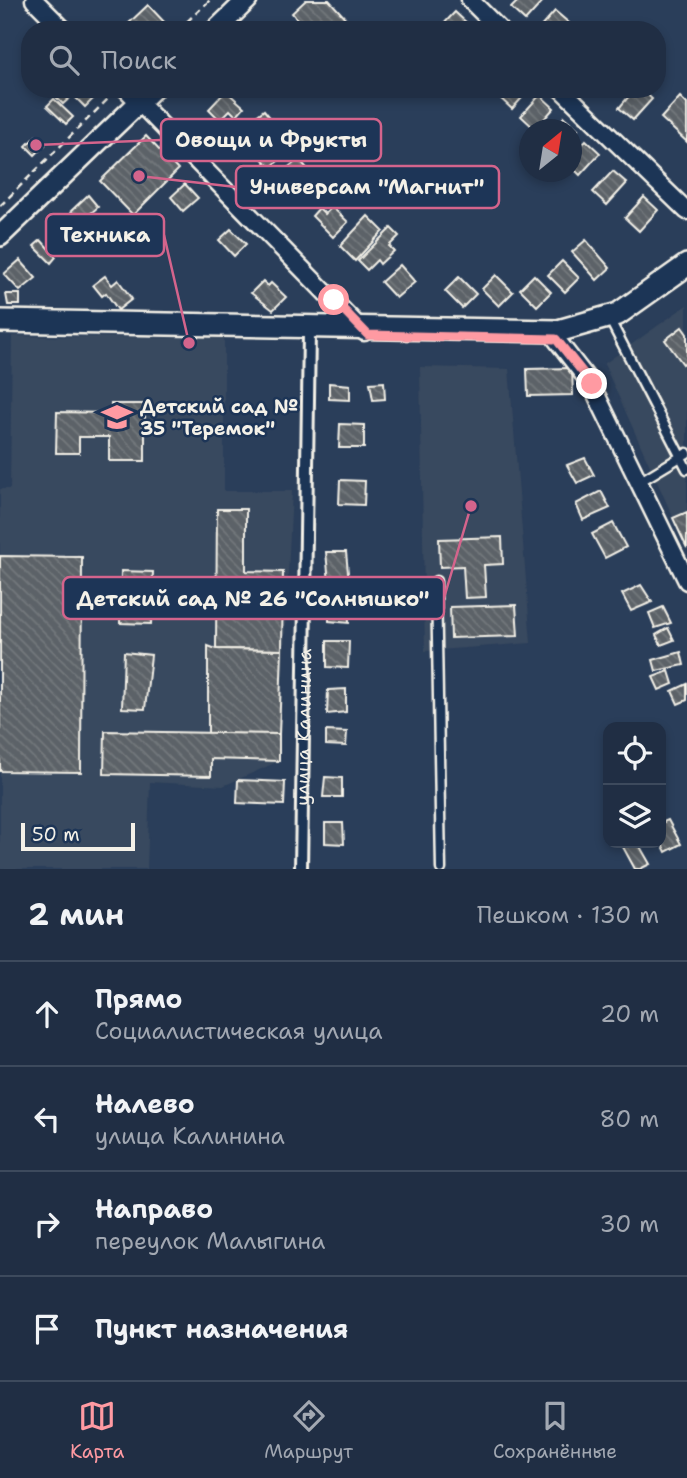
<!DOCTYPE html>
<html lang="ru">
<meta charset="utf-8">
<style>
body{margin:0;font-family:"Shantell Sans",sans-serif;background:#2d3a4f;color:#f1f3f6}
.controls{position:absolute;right:21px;bottom:21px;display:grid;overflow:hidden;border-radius:14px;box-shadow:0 4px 10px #0003}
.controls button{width:63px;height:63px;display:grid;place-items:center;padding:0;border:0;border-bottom:2px solid #3d4a5d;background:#202e44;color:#f1f3f6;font:35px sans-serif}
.compass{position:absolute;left:519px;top:119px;width:63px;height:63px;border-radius:50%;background:#202e44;box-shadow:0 4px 10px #0003;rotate:30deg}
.scale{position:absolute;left:21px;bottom:18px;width:114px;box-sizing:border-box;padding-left:7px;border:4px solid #f4f1e8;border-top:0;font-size:19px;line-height:24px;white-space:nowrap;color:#f4f1e8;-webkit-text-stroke:5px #1d3557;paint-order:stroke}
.stop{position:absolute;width:21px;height:21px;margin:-16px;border:5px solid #ff9aa2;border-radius:50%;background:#fff}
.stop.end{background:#ff9aa2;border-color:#fff;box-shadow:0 2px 7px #0008}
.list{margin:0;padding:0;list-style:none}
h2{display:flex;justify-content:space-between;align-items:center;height:91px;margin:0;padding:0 28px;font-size:30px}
h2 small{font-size:23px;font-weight:400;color:#a2a8b2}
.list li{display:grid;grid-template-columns:46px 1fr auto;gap:21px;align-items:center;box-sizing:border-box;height:105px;padding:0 28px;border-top:2px solid #3d4a5d}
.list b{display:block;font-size:26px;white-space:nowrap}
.list p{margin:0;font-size:23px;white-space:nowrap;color:#a2a8b2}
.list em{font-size:23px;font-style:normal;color:#a2a8b2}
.icon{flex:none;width:38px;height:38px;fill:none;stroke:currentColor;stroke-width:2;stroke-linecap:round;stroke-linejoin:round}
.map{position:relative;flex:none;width:687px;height:869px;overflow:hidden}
.search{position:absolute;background:#202e44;box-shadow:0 4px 10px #0003;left:21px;right:21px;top:21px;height:77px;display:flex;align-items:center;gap:18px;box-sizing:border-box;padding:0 24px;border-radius:28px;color:#a2a8b2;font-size:26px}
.sheet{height:511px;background:#202e44}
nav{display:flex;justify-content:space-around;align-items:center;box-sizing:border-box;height:98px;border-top:2px solid #3d4a5d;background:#202e44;font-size:19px;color:#a2a8b2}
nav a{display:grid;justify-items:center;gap:4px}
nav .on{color:#ff9aa2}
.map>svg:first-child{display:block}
.built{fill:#39495e}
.building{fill:url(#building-back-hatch);stroke:#f4f1e8;stroke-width:2}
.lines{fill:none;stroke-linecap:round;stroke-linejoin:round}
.service-casing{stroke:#f4f1e8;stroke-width:13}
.pedestrian-casing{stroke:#f4f1e8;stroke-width:16}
.minor-casing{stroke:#f4f1e8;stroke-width:21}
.tertiary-casing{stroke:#f4f1e8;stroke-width:24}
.secondary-casing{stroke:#f4f1e8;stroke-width:26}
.path{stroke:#f4f1e8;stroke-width:2.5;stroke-dasharray:7 5;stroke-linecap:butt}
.service{stroke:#1d3557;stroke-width:8}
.pedestrian{stroke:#1d3557;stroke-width:10}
.minor{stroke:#1d3557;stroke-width:16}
.tertiary{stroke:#1d3557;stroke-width:19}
.secondary{stroke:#1d3557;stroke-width:21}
.route{stroke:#ff9aa2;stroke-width:9}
.labels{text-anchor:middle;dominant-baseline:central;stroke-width:5;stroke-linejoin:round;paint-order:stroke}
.poi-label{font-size:19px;font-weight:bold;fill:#f4f1e8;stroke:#1d3557;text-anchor:start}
.street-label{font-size:19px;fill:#f4f1e8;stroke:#1d3557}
.leader{fill:none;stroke:#d4648c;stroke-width:2.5}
.callout-dot{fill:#d4648c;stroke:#1d3557;stroke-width:2.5}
.callout{fill:#1d3557;stroke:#d4648c;stroke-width:2.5}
.callout-label{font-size:21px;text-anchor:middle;font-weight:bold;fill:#f4f1e8}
</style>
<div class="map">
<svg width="687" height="869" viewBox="0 0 687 869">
<defs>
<pattern id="building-back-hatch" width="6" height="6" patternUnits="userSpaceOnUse" patternTransform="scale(1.75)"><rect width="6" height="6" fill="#5c6267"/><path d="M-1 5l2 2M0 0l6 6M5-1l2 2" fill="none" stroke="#74797d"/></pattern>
</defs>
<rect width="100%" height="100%" fill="#2a3e5a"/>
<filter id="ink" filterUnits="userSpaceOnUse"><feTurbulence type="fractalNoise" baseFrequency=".0143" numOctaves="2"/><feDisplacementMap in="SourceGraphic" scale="14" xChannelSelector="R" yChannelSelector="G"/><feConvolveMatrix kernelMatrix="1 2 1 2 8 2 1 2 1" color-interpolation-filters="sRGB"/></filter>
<g filter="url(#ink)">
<g class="built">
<polygon points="687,305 687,548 604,364"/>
<polygon points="12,336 183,338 183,345 192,345 192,338 224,338 224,491 292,491 279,761 223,786 150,782 147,869 0,869 0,489 10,489"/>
<polygon points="420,367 509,369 531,643 425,651"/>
</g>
<g class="building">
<polygon points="306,0 329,0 348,21 339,30 306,30 292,13"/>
<polygon points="519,0 544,0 525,21 511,8"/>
<polygon points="148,5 168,26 164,30 134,30 128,24"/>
<polygon points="555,11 569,23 564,30 538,30"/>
<polygon points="455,12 469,25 464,30 438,30"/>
<polygon points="56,89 91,89 97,95 85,107 73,95 63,104 52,93"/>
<polygon points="504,89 530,89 512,109 498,96"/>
<polygon points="635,89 641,89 652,99 633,120 619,108"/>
<polygon points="226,91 244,107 236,116 230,110 220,120 209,109"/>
<polygon points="540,95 554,108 535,129 521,116"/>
<polygon points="680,97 687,104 687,142 661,118"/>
<polygon points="54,99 73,117 66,124 47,106"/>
<polygon points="264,110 273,121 243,145 234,134"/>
<polygon points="564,117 578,129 572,137 572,130 552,130"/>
<polygon points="36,136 45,145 35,155 26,146"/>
<polygon points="146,136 178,170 133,215 100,181"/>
<polygon points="586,140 600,153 580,175 572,167 572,156"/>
<polygon points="281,146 287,153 270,168 260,156 270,148 274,152"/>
<polygon points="299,159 311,173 291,189 279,175"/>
<polygon points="613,171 627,183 607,205 593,192"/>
<polygon points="185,184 198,198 183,211 171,197"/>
<polygon points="88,195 98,207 81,222 71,211"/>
<polygon points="644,197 658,210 639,231 625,218"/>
<polygon points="332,207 348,222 333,237 312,216 319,208 325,214"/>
<polygon points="368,216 383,231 355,261 340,246"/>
<polygon points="391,228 399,236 389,246 394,251 380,264 377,260 367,270 358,261"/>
<polygon points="231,229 246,244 234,256 219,240"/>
<polygon points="41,240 56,257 51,263 34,246"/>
<polygon points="586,240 610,268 597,280 572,252"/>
<polygon points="20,260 36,278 20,291 4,274"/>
<polygon points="562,261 579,278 565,292 548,275"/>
<polygon points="400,265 415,282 396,298 381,282"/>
<polygon points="496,275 513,292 499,306 482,289"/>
<polygon points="534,275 551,292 537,306 520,289"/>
<polygon points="105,276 112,285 118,280 132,299 118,310 106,293 102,296 93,285"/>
<polygon points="459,277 476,294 462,308 445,291"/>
<polygon points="263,281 268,286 271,283 286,297 273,310 251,293"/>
<polygon points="6,294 20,294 20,305 8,305"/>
<polygon points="682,327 687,334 687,361 683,364 665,340"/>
<polygon points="572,368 573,395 528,396 527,369"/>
<polygon points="384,382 385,399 373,400 370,383"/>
<polygon points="329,383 350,385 350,400 329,399"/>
<polygon points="111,404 145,404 145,461 109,461 109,437 79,437 79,453 56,453 57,412 111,413"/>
<polygon points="340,424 364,425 364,448 339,448"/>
<polygon points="585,458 594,475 577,483 567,465"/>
<polygon points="340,480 365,481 364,505 339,504"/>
<polygon points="601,491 610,508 583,520 576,504"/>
<polygon points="217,509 246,509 246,571 283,572 282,650 216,649"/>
<polygon points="687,512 687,548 673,518"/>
<polygon points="613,523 626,547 605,558 592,534"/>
<polygon points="502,537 503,564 484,565 486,597 465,598 463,566 440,567 439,539"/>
<polygon points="326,552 346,552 349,583 329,582"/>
<polygon points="0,556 82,557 81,772 0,771"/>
<polygon points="121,571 153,572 151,624 120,623"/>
<polygon points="641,585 652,602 631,611 622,594"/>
<polygon points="329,595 348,596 349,623 329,621"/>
<polygon points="516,605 518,636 451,638 450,607"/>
<polygon points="663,607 671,623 655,628 649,613"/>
<polygon points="668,628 674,640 661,645 656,635"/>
<polygon points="327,641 349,641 348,668 327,667"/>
<polygon points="208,646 216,649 282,650 279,734 208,734"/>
<polygon points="124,652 151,655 145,709 122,708"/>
<polygon points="681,652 684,665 656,671 653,660"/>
<polygon points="669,671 673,684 659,690 653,677"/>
<polygon points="687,684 687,700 678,704 672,691"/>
<polygon points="346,689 346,712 327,714 328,690"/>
<polygon points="105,731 279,734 279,761 211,759 211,776 104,774"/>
<polygon points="326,731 347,732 346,746 326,745"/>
<polygon points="325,777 342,778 342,797 323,797"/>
<polygon points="238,780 285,782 284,805 237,803"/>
<polygon points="668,820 681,844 666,852 661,842 661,823"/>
<polygon points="325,823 343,823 344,844 325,843"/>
<polygon points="632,843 638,843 650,864 640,869 635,869 623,847"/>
</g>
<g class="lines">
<g class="service-casing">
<g id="service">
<polyline points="612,324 687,469"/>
<polyline points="639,482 687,453"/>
<polyline points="436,581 441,869"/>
</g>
</g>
<g class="pedestrian-casing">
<g id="pedestrian">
<path id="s1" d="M301,869L309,333"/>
</g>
</g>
<g class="minor-casing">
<g id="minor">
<polyline points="34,0 64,30"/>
<polyline points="470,0 500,30"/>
<polyline points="126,89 364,332"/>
<polyline points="561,89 687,211"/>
<polyline points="556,339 591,384 687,581"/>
</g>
</g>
<g class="tertiary-casing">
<g id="tertiary">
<polyline points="216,30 247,0"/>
<polyline points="0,236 153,89"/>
</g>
</g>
<g class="secondary-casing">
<polyline id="secondary" points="0,321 558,331 618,314 687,265"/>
</g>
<g class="path">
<polyline points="178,30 210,0"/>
<polyline points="0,206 113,94"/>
</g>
<use href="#service" class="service"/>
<use href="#pedestrian" class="pedestrian"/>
<use href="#minor" class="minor"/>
<use href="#tertiary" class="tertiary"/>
<use href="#secondary" class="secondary"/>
</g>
</g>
<g class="lines" filter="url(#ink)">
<polyline class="route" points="334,300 368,335 556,339 592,384"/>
</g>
<defs>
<g id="school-bare" transform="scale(2.415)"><path d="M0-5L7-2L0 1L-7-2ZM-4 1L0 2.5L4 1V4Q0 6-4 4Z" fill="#ff9aa2" stroke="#1d3557" stroke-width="2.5" paint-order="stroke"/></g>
</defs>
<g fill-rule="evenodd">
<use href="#school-bare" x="117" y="417"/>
</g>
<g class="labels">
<g class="poi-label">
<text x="140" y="406">Детский сад №<tspan x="140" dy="22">35 "Теремок"</tspan></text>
</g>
<g class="street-label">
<text stroke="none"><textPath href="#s1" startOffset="142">улица Калинина</textPath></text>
</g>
</g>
<path class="leader" d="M36 145L161 140M139 176L236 187M189 343L164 235M471 506L444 598"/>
<g class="callout-dot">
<circle cx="36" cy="145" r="7"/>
<circle cx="139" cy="176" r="7"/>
<circle cx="189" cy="343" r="7"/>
<circle cx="471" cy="506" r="7"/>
</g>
<g class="callout">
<rect x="161" y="119" width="220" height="42" rx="7"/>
<rect x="236" y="166" width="263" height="42" rx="7"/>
<rect x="46" y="214" width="118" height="42" rx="7"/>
<rect x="63" y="577" width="381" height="42" rx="7"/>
</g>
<g class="callout-label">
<text x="271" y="147">Овощи и Фрукты</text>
<text x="367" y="194">Универсам "Магнит"</text>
<text x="105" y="242">Техника</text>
<text x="253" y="606">Детский сад № 26 "Солнышко"</text>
</g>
</svg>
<div class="controls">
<button><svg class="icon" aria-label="locate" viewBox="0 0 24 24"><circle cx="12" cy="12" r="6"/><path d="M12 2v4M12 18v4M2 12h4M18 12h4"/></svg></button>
<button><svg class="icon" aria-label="layers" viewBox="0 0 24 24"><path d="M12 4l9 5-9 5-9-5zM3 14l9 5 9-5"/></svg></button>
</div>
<svg class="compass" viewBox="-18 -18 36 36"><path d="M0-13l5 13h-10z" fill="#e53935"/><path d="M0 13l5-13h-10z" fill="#a2a8b2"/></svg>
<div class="scale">50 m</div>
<div class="stop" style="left:334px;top:300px"></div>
<div class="stop end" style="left:592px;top:384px"></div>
<div class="search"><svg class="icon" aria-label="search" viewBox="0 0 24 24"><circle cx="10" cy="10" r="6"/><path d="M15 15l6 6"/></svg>Поиск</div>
</div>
<section class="sheet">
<h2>2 мин<small>Пешком · 130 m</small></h2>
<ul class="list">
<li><svg class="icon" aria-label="ahead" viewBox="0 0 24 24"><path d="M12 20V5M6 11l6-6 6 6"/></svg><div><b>Прямо</b><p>Социалистическая улица</p></div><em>20 m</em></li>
<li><svg class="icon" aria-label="left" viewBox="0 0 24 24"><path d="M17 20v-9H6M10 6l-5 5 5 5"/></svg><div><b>Налево</b><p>улица Калинина</p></div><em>80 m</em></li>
<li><svg class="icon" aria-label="right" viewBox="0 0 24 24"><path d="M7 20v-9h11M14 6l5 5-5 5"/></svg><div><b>Направо</b><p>переулок Малыгина</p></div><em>30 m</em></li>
<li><svg class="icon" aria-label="arrive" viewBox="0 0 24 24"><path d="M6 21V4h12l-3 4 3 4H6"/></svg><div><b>Пункт назначения</b></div></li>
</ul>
</section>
<nav>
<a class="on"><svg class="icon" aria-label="map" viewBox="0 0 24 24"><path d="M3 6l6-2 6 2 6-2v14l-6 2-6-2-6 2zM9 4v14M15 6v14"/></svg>Карта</a>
<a><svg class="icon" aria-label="directions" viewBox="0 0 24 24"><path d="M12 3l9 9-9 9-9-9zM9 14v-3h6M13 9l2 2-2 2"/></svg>Маршрут</a>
<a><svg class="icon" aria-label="saved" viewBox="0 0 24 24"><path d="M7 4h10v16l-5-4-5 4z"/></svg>Сохранённые</a>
</nav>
